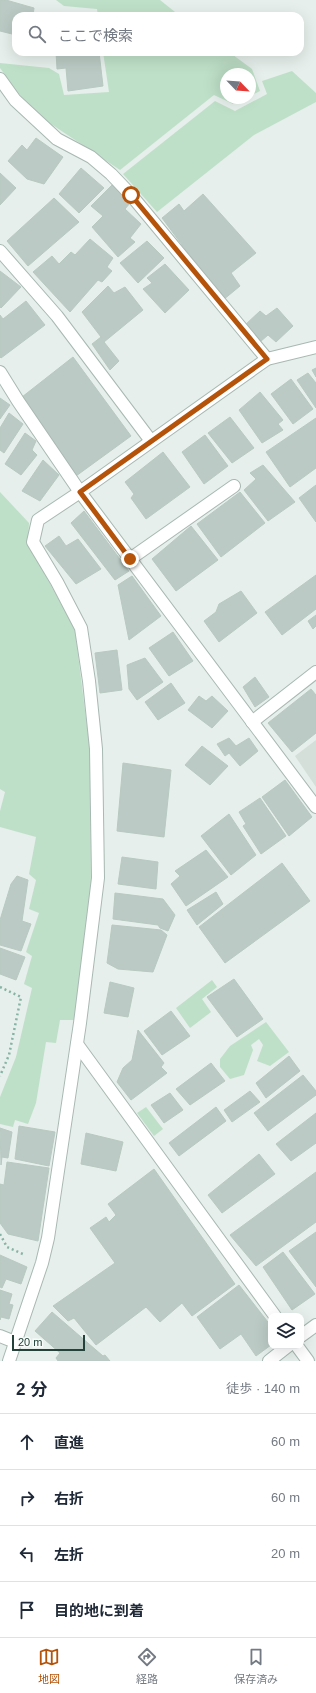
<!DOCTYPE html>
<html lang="ja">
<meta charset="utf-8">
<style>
body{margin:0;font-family:Arial,"Noto Sans JP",sans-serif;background:#f6f6f7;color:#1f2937}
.controls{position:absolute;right:12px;bottom:12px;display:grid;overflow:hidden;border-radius:8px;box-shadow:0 4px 16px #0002}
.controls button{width:36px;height:36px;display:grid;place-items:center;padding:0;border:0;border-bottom:1px solid #e0e1e3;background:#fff;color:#1f2937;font:20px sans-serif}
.compass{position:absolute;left:220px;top:68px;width:36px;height:36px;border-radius:50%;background:#fff;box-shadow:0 4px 16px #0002;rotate:115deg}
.scale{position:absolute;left:12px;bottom:10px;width:73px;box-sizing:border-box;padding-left:4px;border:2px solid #24423a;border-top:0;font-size:11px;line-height:14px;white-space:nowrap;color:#24423a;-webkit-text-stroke:3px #f7fbf9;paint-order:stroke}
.stop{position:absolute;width:12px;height:12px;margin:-9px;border:3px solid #b45309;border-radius:50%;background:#fff}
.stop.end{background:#b45309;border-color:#fff;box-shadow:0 1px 4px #0008}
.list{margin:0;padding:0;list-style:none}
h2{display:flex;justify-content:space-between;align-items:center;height:52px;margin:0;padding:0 16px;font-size:17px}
h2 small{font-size:13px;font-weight:400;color:#747a83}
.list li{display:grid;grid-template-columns:26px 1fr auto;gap:12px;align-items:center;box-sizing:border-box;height:56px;padding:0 16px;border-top:1px solid #e0e1e3}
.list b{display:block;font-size:15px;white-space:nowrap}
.list em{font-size:13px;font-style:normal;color:#747a83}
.icon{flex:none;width:22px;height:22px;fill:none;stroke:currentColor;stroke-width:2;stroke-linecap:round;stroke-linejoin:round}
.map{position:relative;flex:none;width:316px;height:1361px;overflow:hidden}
.search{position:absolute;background:#fff;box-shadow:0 4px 16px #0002;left:12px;right:12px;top:12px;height:44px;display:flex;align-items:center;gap:10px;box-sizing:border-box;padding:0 14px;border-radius:12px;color:#747a83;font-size:15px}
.sheet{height:276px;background:#fff}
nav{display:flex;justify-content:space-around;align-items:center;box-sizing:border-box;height:56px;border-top:1px solid #e0e1e3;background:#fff;font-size:11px;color:#747a83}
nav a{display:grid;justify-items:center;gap:2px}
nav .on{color:#b45309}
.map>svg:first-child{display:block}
.built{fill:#d4dfda}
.green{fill:#bfe0c8}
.building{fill:#bbcac4;stroke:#b8c9c2}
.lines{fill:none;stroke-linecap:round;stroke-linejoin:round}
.lane-casing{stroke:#a8b8b2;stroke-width:14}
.street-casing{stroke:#a8b8b2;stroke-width:14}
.path{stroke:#86b3a5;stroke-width:2.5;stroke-dasharray:2 3;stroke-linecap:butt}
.lane{stroke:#fff;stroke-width:12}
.street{stroke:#fff;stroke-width:12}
.route{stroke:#b45309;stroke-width:5}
</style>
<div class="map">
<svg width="316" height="1361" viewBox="0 0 316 1361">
<rect width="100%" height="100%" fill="#e6efeb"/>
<polygon class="built" points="316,740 316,787 295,756"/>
<g class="green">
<polygon points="56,0 160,0 180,16 98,16 97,9 64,6"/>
<polygon points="103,52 229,52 252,69 260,91 250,96 250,74 226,74 226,98 246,98 233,104 214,95 120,170 48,122 18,93 0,68 0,63 49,68 59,74 64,95 109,92"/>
<polygon points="292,71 316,93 316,102 254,135 157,212 123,174 215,101 235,111 267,94 262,81"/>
<polygon points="0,492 29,523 28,543 75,630 90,751 91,888 75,1020 60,1020 56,1043 46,1042 36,1103 28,1124 15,1120 13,1127 0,1124 0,1097 16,1057 32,988 24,984 32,956 26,952 39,913 29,909 36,880 29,874 36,837 0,827 0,811 5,792 0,789"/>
<polygon points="212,980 217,987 202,999 211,1012 190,1028 176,1008"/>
<polygon points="266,1022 289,1052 270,1066 257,1061 263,1045 259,1039 251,1045 253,1050 244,1075 230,1079 220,1067 220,1059 230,1046"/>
<polygon points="146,1107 163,1129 154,1136 137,1113"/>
</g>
<g class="building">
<polygon points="0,0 6,0 34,8 33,16 16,16 16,35 0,31"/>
<polygon points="56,52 99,52 103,86 68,91 66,68 57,69"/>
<polygon points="36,138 63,157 44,184 27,179 8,161 22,145 27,150"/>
<polygon points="81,168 104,188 79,213 59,194"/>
<polygon points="0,173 16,188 0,205"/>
<polygon points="113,184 130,203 125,209 141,224 130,238 135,242 118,257 92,227 103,216 91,206"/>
<polygon points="203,194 256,253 231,273 240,286 223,300 162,218 179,204 184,211"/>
<polygon points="54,198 79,222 28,266 7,241"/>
<polygon points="90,239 113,258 107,267 112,271 102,282 98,280 70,312 33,272 52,256 59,264 71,252 75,255"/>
<polygon points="147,241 164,258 138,283 120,263"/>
<polygon points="165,264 189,290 165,313 143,289 152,283 147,278"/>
<polygon points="0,271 21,287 1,308 0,307"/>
<polygon points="108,286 114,293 125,287 143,310 104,342 119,361 110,370 92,344 101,337 82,312"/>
<polygon points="26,301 45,325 1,358 0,357 0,315 3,319"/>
<polygon points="277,308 293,326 276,342 268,335 260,342 245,325 260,311 266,316"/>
<polygon points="73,357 131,436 76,476 22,397"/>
<polygon points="316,368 316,377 312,370"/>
<polygon points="308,373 316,383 316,408 297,380"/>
<polygon points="291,379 313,409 293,424 271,394"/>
<polygon points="260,392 283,420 278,424 283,430 262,443 239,410"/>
<polygon points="0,398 10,405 0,419"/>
<polygon points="9,413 23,424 4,453 0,450 0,428"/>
<polygon points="230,417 254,448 232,463 208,433"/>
<polygon points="316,418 316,468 290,487 266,452"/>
<polygon points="25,433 36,441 32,450 37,455 21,475 5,464"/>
<polygon points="205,435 228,466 204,484 182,452"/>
<polygon points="163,452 190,487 146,519 131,498 134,494 125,482"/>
<polygon points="43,460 59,475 40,501 22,491"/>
<polygon points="263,465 295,502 268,521 244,490 256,479 250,473"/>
<polygon points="316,485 316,522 299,498"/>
<polygon points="240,492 265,523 221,557 197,524"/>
<polygon points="84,511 129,571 115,580 71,523"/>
<polygon points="191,526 218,560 176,591 152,559"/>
<polygon points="59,536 66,546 78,539 101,569 76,584 45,546"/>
<polygon points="316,575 316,609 282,635 265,612"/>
<polygon points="132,576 161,616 129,640 118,585"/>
<polygon points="241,591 257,613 219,642 204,621 216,612 219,604"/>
<polygon points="316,615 316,626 313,629 308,621"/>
<polygon points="173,632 193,661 169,676 149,648"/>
<polygon points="117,650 122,690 100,693 95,653"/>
<polygon points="145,658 163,682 137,700 129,689 127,665"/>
<polygon points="255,677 269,697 255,707 243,687"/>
<polygon points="171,683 185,703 158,720 145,702"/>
<polygon points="311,689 316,695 316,733 292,752 268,723"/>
<polygon points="199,696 206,701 212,696 228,711 212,728 188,710"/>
<polygon points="229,738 236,746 249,738 258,751 240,766 229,753 225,756 217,744"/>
<polygon points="202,746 228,766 210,785 185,765"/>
<polygon points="123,763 171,770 164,837 117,831"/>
<polygon points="285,780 312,817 289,836 262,797"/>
<polygon points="260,798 286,836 261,854 243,826 246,824 239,812"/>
<polygon points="229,814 256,855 231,875 201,836"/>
<polygon points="206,850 228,877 186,906 171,884 180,876 175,871"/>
<polygon points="122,857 158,862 156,889 118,884"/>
<polygon points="282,863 310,901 225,963 199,927"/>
<polygon points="17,876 28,880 22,921 31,924 21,951 0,945 0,920 11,884"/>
<polygon points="216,892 223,904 197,925 187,910"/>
<polygon points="115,893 163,899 175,915 168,931 160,928 158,925 113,919"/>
<polygon points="112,925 161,930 167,935 153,972 118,969 107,963"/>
<polygon points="0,948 25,957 16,980 0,974"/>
<polygon points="234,979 263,1019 237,1037 207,997"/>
<polygon points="110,982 134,988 128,1017 104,1013"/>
<polygon points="171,1011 190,1036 162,1055 144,1031"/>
<polygon points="138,1030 164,1063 161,1067 167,1073 131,1100 117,1082 123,1068 132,1060"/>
<polygon points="289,1056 300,1071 266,1098 256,1083"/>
<polygon points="211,1063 225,1081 190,1105 176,1089"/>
<polygon points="303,1075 316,1091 316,1095 268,1131 254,1113"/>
<polygon points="250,1091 260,1102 232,1122 224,1110"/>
<polygon points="170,1093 183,1110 164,1123 151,1105"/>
<polygon points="216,1107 226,1121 179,1156 169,1143"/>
<polygon points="316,1113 316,1143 291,1161 276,1144"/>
<polygon points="19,1126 55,1132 49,1166 15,1159"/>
<polygon points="0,1128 12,1132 8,1158 2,1157 1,1165"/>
<polygon points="86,1133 123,1142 116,1171 81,1164"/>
<polygon points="259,1154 275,1174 222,1213 208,1195"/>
<polygon points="7,1162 49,1168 38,1241 8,1234 0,1223 0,1184 4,1185"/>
<polygon points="154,1169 235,1284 192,1316 182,1303 160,1322 146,1307 96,1345 74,1318 68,1321 53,1306 115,1263 90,1228 106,1217 109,1222 116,1215 108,1204"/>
<polygon points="316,1172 316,1222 256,1266 230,1235"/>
<polygon points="316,1232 316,1287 289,1251"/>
<polygon points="283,1252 315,1294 292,1310 263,1267"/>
<polygon points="0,1255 27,1267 21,1284 6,1279 2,1288 0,1287"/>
<polygon points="239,1285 271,1326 271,1345 256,1356 241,1334 220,1349 197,1317"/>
<polygon points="0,1290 12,1294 9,1304 13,1305 9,1319 1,1317 0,1320"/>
<polygon points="52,1312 103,1356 105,1355 110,1361 58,1361 56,1358 60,1353 35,1331"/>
</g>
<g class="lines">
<g class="lane-casing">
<g id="lane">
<polyline points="130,559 234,486"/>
<polyline points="252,722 316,672"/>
<polyline points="77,1044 275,1316"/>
</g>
</g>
<g class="street-casing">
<g id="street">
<polyline points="0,79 15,100 57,139 91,157 111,174 131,195 267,359"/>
<polyline points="0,251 57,316 151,441"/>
<polyline points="316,347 267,359 80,492 316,807"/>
<polyline points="0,372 18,401 80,492 38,520 33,542 57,582 81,628 89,681 96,749 98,878 80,1023 48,1238 42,1263 9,1361"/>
<polyline points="0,1336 15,1342"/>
<polyline points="301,1336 316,1325"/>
<polyline points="297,1346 308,1361"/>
<polyline points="269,1361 288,1346"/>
</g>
</g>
<g class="path">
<polyline points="0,987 21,997 9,1055 0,1076"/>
<polyline points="0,1234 7,1247 25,1255"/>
</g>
<use href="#lane" class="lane"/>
<use href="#street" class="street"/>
</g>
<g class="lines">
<polyline class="route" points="130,559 80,492 267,359 131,195"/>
</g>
</svg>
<div class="controls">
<button><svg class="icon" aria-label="layers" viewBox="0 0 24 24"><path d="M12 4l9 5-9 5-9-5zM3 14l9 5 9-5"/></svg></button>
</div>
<svg class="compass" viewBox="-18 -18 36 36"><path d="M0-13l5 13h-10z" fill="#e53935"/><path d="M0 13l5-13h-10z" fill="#747a83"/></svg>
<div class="scale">20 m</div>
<div class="stop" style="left:131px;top:195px"></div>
<div class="stop end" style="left:130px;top:559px"></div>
<div class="search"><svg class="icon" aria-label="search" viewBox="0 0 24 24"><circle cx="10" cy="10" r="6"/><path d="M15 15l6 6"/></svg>ここで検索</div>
</div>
<section class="sheet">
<h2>2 分<small>徒歩 · 140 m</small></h2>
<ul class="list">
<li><svg class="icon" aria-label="ahead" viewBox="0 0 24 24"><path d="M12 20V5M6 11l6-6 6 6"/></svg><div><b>直進</b></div><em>60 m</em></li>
<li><svg class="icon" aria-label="right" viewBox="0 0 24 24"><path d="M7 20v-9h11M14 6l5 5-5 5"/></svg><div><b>右折</b></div><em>60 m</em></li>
<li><svg class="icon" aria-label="left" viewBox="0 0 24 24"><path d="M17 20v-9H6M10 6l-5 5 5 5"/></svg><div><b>左折</b></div><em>20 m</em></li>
<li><svg class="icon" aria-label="arrive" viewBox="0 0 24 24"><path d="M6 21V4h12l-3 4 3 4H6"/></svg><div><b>目的地に到着</b></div></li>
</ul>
</section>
<nav>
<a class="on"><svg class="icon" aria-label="map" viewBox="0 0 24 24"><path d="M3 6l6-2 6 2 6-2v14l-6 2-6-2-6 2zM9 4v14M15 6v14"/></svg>地図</a>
<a><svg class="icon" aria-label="directions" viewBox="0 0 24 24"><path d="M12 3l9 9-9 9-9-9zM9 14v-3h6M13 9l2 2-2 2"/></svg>経路</a>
<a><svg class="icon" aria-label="saved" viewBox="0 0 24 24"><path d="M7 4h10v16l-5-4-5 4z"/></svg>保存済み</a>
</nav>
